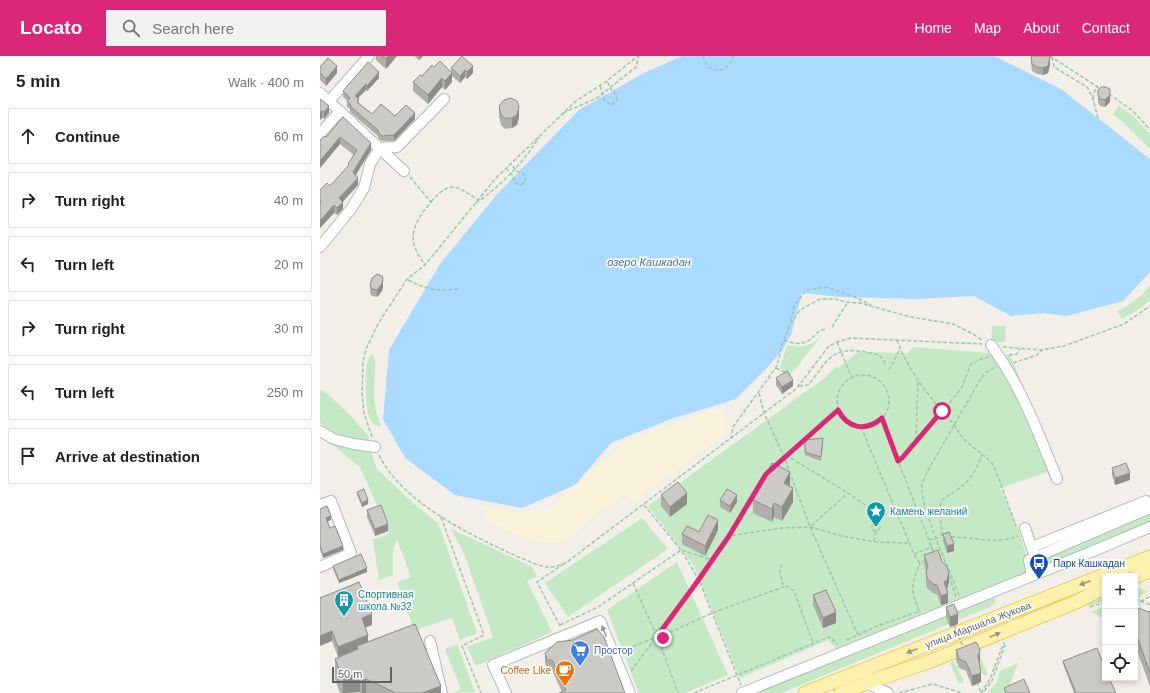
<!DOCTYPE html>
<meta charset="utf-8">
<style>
body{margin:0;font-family:Helvetica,sans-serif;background:#f2f2f2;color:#222}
.controls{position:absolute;right:12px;bottom:12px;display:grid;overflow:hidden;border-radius:0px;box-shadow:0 2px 6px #0003}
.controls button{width:36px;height:36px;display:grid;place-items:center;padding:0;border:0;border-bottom:1px solid #e0e0e0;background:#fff;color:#222;font:20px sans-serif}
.scale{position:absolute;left:12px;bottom:10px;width:60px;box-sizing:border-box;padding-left:4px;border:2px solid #5f6368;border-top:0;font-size:11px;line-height:14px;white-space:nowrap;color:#5f6368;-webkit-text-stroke:3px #fff;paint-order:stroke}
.stop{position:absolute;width:12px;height:12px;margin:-9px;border:3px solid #db2777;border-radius:50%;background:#fff}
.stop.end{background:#db2777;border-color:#fff;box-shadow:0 1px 4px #0008}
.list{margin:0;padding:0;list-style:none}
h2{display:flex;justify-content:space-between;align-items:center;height:52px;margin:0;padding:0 16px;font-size:17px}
h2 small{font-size:13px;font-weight:400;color:#767676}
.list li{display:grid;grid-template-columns:26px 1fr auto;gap:12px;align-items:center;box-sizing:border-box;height:56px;margin:0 8px 8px;padding:0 8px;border:1px solid #e0e0e0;border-radius:0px}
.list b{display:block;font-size:15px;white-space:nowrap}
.list em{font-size:13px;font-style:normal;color:#767676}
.icon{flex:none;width:22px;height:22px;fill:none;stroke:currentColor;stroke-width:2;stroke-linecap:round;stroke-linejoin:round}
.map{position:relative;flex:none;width:830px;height:637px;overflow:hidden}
header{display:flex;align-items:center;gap:24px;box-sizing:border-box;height:56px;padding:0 20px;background:#db2777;color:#fff}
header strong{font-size:19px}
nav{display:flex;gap:22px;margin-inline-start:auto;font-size:14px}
.search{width:280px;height:36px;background:#f2f2f2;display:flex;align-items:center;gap:10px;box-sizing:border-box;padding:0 14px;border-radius:0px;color:#767676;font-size:15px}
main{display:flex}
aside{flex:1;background:#fff}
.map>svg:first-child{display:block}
.green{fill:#c5e8c5}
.sand{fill:#fbf3d9}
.water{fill:#aadaff}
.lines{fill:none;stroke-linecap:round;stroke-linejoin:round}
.minor-casing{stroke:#b5b8bc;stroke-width:12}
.major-casing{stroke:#f2c960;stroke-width:15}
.path{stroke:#9cc7a9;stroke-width:1.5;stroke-dasharray:4 2;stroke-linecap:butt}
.minor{stroke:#fff;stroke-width:10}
.major{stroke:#fff2af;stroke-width:13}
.path-bridge{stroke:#9cc7a9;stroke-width:1.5;stroke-dasharray:4 2;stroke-linecap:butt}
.wall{fill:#afaea9}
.shaded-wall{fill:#8f8d8a}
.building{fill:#cccac5;stroke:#8f8d8a}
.oneway{fill:#979581}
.oneway2{fill:#979a9d}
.route{stroke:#db2777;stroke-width:5}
.labels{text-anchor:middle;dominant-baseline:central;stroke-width:3.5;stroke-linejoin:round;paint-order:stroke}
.culture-label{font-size:10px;fill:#0d838f;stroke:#fff;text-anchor:start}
.transit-label{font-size:10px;fill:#164399;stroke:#fff;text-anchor:start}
.street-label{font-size:10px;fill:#5f6368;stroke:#fff}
.shop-label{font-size:10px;fill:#366cbe;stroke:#fff;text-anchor:start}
.food-label{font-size:10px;fill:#c56008;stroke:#fff;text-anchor:end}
.water-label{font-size:11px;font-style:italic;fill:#4174aa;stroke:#fff}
</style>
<header>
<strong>Locato</strong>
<div class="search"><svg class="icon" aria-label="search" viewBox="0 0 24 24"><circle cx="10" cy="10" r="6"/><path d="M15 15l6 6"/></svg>Search here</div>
<nav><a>Home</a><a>Map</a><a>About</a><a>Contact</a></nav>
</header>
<main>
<aside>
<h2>5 min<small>Walk · 400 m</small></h2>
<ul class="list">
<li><svg class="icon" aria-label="ahead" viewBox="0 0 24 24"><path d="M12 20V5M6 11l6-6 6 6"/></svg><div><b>Continue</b></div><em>60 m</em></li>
<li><svg class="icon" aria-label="right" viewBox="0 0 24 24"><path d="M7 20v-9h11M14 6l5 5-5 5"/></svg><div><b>Turn right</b></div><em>40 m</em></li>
<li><svg class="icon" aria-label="left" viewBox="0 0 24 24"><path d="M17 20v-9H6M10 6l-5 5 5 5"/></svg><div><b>Turn left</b></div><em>20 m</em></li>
<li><svg class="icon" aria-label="right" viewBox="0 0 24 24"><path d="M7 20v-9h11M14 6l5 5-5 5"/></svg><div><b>Turn right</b></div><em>30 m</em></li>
<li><svg class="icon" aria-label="left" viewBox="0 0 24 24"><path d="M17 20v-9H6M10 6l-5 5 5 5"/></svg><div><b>Turn left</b></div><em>250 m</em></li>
<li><svg class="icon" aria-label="arrive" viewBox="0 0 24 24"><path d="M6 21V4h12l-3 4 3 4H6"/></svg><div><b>Arrive at destination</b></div></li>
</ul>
</aside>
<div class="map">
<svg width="830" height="637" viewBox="0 0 830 637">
<rect width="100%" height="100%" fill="#f1efe8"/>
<g class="green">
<polygon points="799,50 812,59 830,78 830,93 804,67 793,59"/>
<path d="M830,229V244L822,251L802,263L797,255C811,249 821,241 830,229Z"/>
<polygon points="672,270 686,270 685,286 671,286"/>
<path d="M502,279L472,317L460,312L467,289C484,292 490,291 502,279Z"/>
<polygon points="593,291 670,297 672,298 690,299 737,413 680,432 699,474 710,514 517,594 508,584 420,622 374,510 328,450 506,321 516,310 518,312 538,296 589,297 589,295"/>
<path d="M52,298L55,304L54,341L56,356L61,370L60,371C56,370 52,367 50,363C45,352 42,305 52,298Z"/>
<path d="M3,334L31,360L50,382L45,386C28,383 14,377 0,367V335Z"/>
<polygon points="9,386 51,396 57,413 94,448 118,467 157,577 140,584 132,562 94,574 77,526 91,521 77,483 73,494 73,519 59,524 53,484 66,479 69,476 40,411"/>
<polygon points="830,456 830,467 716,513 712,505"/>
<polygon points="322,462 348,493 248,561 225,527"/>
<polygon points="131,473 211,510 217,520 207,525 232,576 156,610 147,591 173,581 144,497"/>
<polygon points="357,506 408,619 365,637 319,637 287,554"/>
<polygon points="815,531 828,535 819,541 815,540"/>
<polygon points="674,538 676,546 670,551 461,637 431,637"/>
<polygon points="785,540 785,544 768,551 767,548"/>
<polygon points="785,550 785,559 781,561 771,556"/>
<polygon points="137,588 155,636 133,637 141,633 125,593"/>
<polygon points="658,596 668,618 664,620 654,598"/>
<polygon points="634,605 644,626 639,628 630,607"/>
<polygon points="698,607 687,637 670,637 669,635 677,626 680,615"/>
</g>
<polygon class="sand" points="403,351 407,376 315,444 304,439 279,456 242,487 214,486 186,474 167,464 161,449 196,456 229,454 255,429 311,383"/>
<polygon class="water" points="362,0 674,0 741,33 830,103 830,216 803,245 747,260 723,257 691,260 654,240 597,243 521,241 482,237 471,279 463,293 445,314 416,343 351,363 291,387 255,429 202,452 135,439 85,402 63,363 69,294 120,208 178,137 259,54 324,17"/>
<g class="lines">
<g class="minor-casing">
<g id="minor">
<polyline points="0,37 84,115"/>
<polyline points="9,45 49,0"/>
<polyline points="0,78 20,55"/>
<polyline points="0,191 31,153 44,132 50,108 60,92 77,91 124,43"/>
<path d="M671,289C701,330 718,376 737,423"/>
<polyline points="0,375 14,383 34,388 55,391"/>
<polyline points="0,449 11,445 31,497 0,511"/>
<polyline points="705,472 720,516"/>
<polyline points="712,491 826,445 830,448"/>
<polyline points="712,519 709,504 830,452"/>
<polyline points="110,585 122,637"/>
<polyline points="546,627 568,637"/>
<polyline points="186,637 173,609 280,565 310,637"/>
<polyline points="422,637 776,494 830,471"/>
</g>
</g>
<g class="major-casing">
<g id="major">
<polyline points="815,521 830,514"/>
<polyline points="485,637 830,501"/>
<polyline points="521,637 546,627 611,605 756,546 785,531"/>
</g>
</g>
<g class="path">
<path d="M383,0C384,4 386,8 389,11C400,19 411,11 413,0"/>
<polyline points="730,0 781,33"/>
<polyline points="732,1 734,11 767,31 773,43 778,62"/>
<polyline points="280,30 285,45 291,49 297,44 296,38 292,35 287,25"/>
<polyline points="789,38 813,55 830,74"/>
<polyline points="773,43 774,37 777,30"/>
<polyline points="243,57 277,42 316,11 319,0"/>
<polyline points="186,112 193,120 194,126 200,129 204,127 206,121 203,117 197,115 191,108"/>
<path d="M90,121L111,146C101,158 90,172 94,189C96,196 101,203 105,209"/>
<path d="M111,146C130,124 136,129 158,144"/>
<path d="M156,147C181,130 204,106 219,81"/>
<path d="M88,224C109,234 115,235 138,233"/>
<polyline points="470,265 475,249 486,234 506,231 535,241 551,249"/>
<polyline points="512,271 528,246"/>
<path d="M464,284C494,297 494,269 507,274"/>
<path d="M577,284C588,315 609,340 630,364C635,369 638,376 642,381C652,392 665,398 674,410L696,470"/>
<polyline points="517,286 531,320"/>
<polyline points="683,291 722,294 744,290 804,268 830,250"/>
<polyline points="689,299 697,298 700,293"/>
<polyline points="693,307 717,299 722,294"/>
<polyline points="456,312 472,319"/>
<polyline points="569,314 580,293"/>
<circle cx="543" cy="345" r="26"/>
<path d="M479,330L488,329C496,321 501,310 510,302C524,290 543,295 559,299L566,308"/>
<polyline points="439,337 444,357 464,401 490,471 538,579"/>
<polyline points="562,363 576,400 614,497"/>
<polyline points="541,371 594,498 600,507 605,505"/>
<polyline points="52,381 44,357 42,338 43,307 46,293 58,268 87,223 105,209 176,122 256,45 287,25 318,0"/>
<polyline points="411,383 413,371 457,310 462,289 470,268 480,254 500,243 514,243 527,246 540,247 591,261 633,268 653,278 663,285"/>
<polyline points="596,384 598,324"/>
<path d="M59,399C81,445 148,478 192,498C202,502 218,511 229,511C235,512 242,508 247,506L477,332L508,291L517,286L531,282L662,288"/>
<polyline points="466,399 528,437 557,457 577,459"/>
<polyline points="578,405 582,402 637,338 642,331 651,308 664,302 669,301"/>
<polyline points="455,410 518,354"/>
<polyline points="324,449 361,494 379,524 421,629"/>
<polyline points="121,461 164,579 142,590 161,637"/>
<polyline points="556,467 557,457"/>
<circle cx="556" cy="471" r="4"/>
<polyline points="491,470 528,437"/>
<polyline points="409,480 448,417"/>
<path d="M622,480L620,453L621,445C627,439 635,436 642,430C652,422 658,410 662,398"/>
<path d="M631,481C653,481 677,489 698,480"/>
<polyline points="609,484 621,481"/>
<polyline points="554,485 556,475"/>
<polyline points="594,498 612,491"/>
<polyline points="462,508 460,514 462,527 474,535 493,587"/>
<polyline points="629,520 636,541"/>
<polyline points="313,527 335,576"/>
<path d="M639,539C631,518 598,447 602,428C603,424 606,420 607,416L660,324L665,317L676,311"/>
<polyline points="815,542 830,549"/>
<polyline points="815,544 820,546 830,540"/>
<polyline points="770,551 785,546"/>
<path d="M599,555C590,531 591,530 600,507"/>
<polyline points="240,569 278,551 361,494 392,504"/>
<polyline points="240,570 217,526 245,507"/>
<circle cx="339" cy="580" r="5"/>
<polyline points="341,575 409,480 461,472 490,471 521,480 557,486 589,487"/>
<polyline points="344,579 392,557 466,530"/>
<polyline points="527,584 557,570 600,555"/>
<polyline points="339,585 358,637"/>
<polyline points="302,595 334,582"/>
<polyline points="311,615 335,583"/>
<polyline points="657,626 661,637"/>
<polyline points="664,635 672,625 686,586"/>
<polyline points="374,637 509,581 518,588"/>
<polyline points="579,637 613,628 642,637"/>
<polyline points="661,637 670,623 684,586"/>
</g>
<use href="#minor" class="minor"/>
<use href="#major" class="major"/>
<polyline class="path-bridge" points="634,569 643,591"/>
</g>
<g class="wall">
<polygon points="56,0 77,0 66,13 56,4"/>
<polygon points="94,0 103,0 99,4"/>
<polygon points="142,0 153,17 147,23 145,21 140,27 132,20 132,26 125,34 122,31 108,48 93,35 93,26 102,20 114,11 131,16 131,12"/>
<polygon points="711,1 730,8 728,17 723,19 717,18 712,15 711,7"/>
<polygon points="0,11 17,17 6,30 0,24"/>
<polygon points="59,22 47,35 46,34 38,42 39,47 52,58 95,63 74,85 62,85 58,82 58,80 30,56 30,53 27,51 27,45 28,45 23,41 23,35"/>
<polygon points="778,34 790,46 785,51 780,50 778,46"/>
<polygon points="0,43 9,57 4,63 2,62"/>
<polygon points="179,50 199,61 197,69 192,72 185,73 181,69 179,61"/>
<polygon points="23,61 51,94 36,119 38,129 23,146 23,153 17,159 14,157 0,172 0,134 10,130 28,111 28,108 34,99 20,88 0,112 0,85 6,81"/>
<polygon points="50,230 63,230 62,235 57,241 52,240 50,237"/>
<polygon points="456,322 473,330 462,338 456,329"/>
<polygon points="485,384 503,386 501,405 485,399"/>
<polygon points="792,412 810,424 795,429 792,419"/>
<polygon points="470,430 473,446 462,465 454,461 452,466 433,457 433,444"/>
<polygon points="37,436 48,448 42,451 37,439"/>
<polygon points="341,439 367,448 350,461 341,450"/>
<polygon points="400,444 417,446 410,457 400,451"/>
<polygon points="0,453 11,464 7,465 10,472 23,494 3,502 0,493"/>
<polygon points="47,454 68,475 55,480 47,461"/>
<polygon points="398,474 385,500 362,488 362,478"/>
<polygon points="623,478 634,495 627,497 623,485"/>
<polygon points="604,499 629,526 627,533 628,547 621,549 617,538 613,537 607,532 606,525 606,514 604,508"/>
<polygon points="13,510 47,516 19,527 13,513"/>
<polygon points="493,539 516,567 503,572 493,549"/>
<polygon points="0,542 52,569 45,571 48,586 121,637 40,637 40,636 20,637 15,623 15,603 37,593 18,601 12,585"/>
<polygon points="626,551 638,568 630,571 626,561"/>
<polygon points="830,555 830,631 818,597 815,596 815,560"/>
<polygon points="636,594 660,605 659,607 661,626 652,630 646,615 639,612 636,604"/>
<polygon points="225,597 305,637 242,636 232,614 227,614 225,607"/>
<polygon points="743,605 796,637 754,637 743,608"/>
</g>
<g class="shaded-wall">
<polygon points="69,0 77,0 66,13 66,3"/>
<polygon points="100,0 103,0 99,4 99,1"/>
<polygon points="730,1 730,8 728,17 723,19 723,12"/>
<polygon points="17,10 17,17 6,30 6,23"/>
<polygon points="153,10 153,17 147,23 147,16"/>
<polygon points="145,14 145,21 140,27 140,20"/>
<polygon points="59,16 59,22 47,35 47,30"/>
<polygon points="132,17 132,26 125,34 125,25"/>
<polygon points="122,22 122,31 108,48 108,39"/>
<polygon points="46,28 46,34 35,45 35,40"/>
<polygon points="790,39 790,46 785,51 785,44"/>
<polygon points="9,50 9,57 4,63 4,56"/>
<polygon points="199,51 199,61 197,69 192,72 192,62"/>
<polygon points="2,55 2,62 0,64 0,57"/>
<polygon points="95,57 95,63 74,85 74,79"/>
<polygon points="20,81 20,88 0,112 0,105"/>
<polygon points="51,87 51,94 33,123 33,116"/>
<polygon points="38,122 38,129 19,149 19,142"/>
<polygon points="23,146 23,153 17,159 17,152"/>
<polygon points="14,149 14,157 0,172 0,165"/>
<polygon points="63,223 63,230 62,235 57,241 57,234"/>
<polygon points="473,324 473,330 462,338 462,331"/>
<polygon points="470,416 470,430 464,441 464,427"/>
<polygon points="810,417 810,424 795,429 795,422"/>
<polygon points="473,432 473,446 462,465 462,451"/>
<polygon points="367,437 367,448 350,461 350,451"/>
<polygon points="417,439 417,446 410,457 410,450"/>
<polygon points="48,444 48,448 42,451 42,447"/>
<polygon points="454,447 454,461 452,466 452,453"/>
<polygon points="11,460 11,464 6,466 6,462"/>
<polygon points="398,464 398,474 385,500 385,490"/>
<polygon points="68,468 68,475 55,480 55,473"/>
<polygon points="634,488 634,495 627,497 627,490"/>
<polygon points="23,490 23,494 3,502 3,498"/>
<polygon points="47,512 47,516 19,527 19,524"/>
<polygon points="629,516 629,526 627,533 624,526"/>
<polygon points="628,537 628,547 621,549 621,540"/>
<polygon points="516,556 516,567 503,572 503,562"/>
<polygon points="52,558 52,569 42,573 42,562"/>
<polygon points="638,558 638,568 630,571 630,561"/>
<polygon points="12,575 12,585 0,590 0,580"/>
<polygon points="48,579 48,589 37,590 37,593 18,601 18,591"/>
<polygon points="660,595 660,605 658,609 658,600"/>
<polygon points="40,616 40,636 23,637 23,623"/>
<polygon points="661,617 661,626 652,630 652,620"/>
<polygon points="46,623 46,637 42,637 42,624"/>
<polygon points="121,630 121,637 102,637"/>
</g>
<g class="building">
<polygon points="62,0 69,0 66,3"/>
<polygon points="142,0 153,10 147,16 145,14 140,20 131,12"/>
<polygon points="711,0 730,0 730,1 728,10 723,12 717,11 712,8"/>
<polygon points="8,2 17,10 6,23 0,17 0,11"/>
<polygon points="120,5 132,17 125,25 122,22 108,39 93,26 100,19 102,20 112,9 114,11"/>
<polygon points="48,6 59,16 47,30 46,28 35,40 39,43 37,45 38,47 52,58 61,48 75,60 86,49 95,57 74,79 62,80 58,76 59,75 30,50 31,49 27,45 30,42 23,35"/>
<polygon points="781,31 785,31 790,33 790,39 785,44 780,43 778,39 778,34"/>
<polygon points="191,42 197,45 199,51 197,59 192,62 185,62 181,58 179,50 184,44"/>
<polygon points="0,43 9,50 4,56 2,55 0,57"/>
<polygon points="23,61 51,87 33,116 38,122 19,142 23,146 17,152 14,149 0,165 0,147 1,145 0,144 0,134 7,127 10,130 29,109 28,108 37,94 20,81 0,105 0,85 4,80 6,81"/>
<polygon points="57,218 62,220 63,223 62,228 57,234 52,233 50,230 52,222"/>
<polygon points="467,315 473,324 462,331 456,322"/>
<polygon points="503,382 501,401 485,396 485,384"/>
<polygon points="452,407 470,416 464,427 473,432 462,451 454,447 452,453 433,444"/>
<polygon points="806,407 810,417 795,422 792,412"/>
<polygon points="358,426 367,437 350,451 341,439"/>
<polygon points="44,433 48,444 42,447 37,436"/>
<polygon points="407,433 417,439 410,450 400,444"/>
<polygon points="61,449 68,468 55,473 47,454"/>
<polygon points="7,450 11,460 6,462 10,472 15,470 23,490 3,498 0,490 0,453"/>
<polygon points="388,459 398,464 385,490 362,478 367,470 379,476"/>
<polygon points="629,476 634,488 627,490 623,478"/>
<polygon points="618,494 622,506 626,509 629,516 627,524 624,526 628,537 621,540 617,529 613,528 607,522 606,515 608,510 604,499"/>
<polygon points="41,498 47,512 19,524 13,510"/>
<polygon points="39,526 52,558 42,562 48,579 18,591 12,575 0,580 0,542"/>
<polygon points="506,534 516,556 503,562 493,539"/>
<polygon points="634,548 638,558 630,561 626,551"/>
<polygon points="819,552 828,556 830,555 830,617 818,583 815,582 815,560"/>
<polygon points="95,568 121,630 102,637 76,637 46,623 42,624 40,616 23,623 15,603 38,593 37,590"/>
<polygon points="277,573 284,581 305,637 239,637 246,634 232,604 227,604 225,597 237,586 253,584"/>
<polygon points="656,586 659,591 660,595 658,600 661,617 652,620 646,606 639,603 636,594"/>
<polygon points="777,592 785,612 785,622 789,622 796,637 756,637 743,605"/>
<polygon points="704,623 710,637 686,637 684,632"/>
</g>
<defs><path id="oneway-solid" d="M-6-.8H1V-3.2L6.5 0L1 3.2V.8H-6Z"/></defs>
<g class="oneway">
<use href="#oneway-solid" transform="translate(765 527) rotate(159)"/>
<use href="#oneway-solid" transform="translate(675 579) rotate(-22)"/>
<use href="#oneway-solid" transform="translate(592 595) rotate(159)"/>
</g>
<use class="oneway2" href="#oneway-solid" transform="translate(284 575) rotate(-113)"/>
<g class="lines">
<path class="route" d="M343,582L344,579L341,575L377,526L409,480L446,418L518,354C528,373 546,376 562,362L578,405L582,402L622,355"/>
</g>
<defs>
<g id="sight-pin" transform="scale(1)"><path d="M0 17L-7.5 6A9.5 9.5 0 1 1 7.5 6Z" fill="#0f9aa8" stroke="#fff"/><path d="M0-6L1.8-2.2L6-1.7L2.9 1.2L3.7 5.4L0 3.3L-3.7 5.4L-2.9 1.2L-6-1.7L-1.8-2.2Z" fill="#fff"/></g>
<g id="bus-pin" transform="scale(1)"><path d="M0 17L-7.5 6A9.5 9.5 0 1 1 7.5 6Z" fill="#1a4fb4" stroke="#fff"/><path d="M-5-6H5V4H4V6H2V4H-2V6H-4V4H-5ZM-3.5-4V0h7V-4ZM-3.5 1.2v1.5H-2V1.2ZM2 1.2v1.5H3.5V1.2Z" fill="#fff"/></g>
<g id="building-pin" transform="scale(1)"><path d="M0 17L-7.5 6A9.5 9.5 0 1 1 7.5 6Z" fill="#0f9aa8" stroke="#fff"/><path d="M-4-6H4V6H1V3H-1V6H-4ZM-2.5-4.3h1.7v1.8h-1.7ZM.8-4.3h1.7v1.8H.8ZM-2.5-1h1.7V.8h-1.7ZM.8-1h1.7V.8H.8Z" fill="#fff"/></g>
<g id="supermarket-pin" transform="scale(1)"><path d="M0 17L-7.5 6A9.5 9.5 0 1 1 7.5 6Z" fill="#3f7fe0" stroke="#fff"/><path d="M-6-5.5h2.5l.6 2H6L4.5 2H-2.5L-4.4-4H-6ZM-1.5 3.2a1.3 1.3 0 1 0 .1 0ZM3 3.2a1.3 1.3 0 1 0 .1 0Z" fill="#fff"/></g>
<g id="cafe-pin" transform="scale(1)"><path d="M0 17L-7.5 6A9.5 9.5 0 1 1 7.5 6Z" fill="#e8710a" stroke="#fff"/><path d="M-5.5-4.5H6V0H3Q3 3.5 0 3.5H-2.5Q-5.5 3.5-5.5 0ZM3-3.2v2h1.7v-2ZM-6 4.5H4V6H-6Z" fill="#fff"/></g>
</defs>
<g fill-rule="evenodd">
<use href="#sight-pin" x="556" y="455"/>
<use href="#bus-pin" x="719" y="507"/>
<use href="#building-pin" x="24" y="544"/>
<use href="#supermarket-pin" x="260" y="594"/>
<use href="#cafe-pin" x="245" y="614"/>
</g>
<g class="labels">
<g class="culture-label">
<text x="570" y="455">Камень желаний</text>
<text x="38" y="538">Спортивная<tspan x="38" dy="12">школа №32</tspan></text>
</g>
<g class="transit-label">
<text x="733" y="507">Парк Кашкадан</text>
</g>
<g class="street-label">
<text transform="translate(658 569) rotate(-21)">улица Маршала Жукова</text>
</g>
<g class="shop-label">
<text x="274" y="594">Простор</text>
</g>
<g class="food-label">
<text x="231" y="614">Coffee Like</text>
</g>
<g class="water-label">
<text x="329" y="206">озеро Кашкадан</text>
</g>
</g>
</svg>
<div class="controls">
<button>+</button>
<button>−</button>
<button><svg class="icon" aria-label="locate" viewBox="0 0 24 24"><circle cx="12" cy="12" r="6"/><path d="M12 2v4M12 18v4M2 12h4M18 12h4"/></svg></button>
</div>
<div class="scale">50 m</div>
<div class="stop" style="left:622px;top:355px"></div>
<div class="stop end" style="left:343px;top:582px"></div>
</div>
</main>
